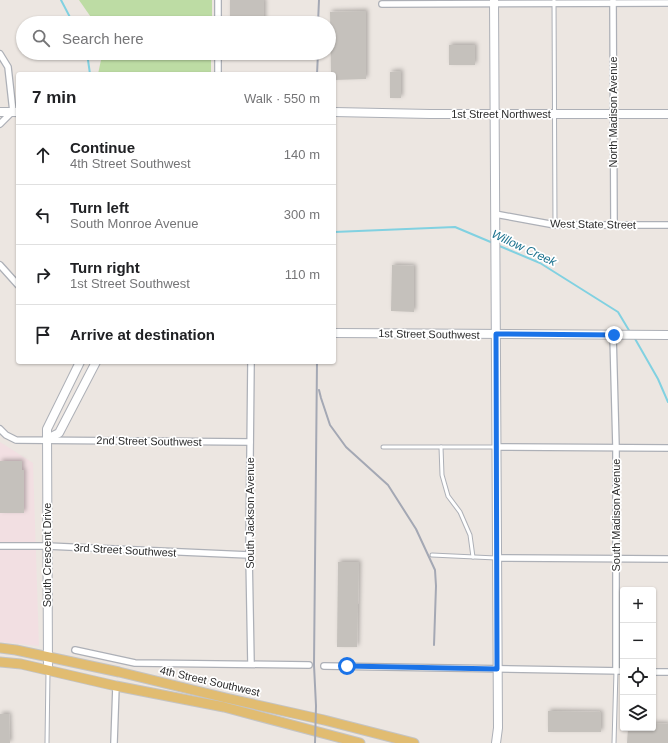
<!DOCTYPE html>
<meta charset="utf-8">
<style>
body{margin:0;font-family:Arial,sans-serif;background:#f2f2f2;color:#202124}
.controls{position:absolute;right:12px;bottom:12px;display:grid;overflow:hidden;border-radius:4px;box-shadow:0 1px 3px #0004}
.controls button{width:36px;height:36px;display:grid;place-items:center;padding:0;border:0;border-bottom:1px solid #e0e0e0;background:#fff;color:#202124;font:20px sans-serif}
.stop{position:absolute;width:12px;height:12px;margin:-9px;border:3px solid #1a73e8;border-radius:50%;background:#fff}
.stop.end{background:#1a73e8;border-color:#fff;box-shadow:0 1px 4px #0008}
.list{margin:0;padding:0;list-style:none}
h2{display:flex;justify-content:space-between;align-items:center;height:52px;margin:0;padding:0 16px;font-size:17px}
h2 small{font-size:13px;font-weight:400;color:#757577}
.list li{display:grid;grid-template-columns:26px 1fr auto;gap:12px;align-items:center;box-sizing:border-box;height:60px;padding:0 16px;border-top:1px solid #e0e0e0}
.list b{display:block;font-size:15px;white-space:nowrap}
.list p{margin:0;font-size:13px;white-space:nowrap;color:#757577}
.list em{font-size:13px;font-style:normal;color:#757577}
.icon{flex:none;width:22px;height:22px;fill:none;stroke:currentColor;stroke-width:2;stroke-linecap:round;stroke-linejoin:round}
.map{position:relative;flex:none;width:668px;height:743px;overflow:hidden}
.search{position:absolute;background:#fff;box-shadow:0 1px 3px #0004;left:16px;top:16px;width:320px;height:44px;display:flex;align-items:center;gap:10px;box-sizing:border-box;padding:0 14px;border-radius:22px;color:#757577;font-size:15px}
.panel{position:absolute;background:#fff;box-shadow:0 1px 3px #0004;left:16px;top:72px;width:320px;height:292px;border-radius:4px}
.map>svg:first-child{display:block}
.medical{fill:#f2dfe2}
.green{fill:#bddca4}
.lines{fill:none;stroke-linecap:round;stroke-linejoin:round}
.stream{stroke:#81d1e1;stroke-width:2}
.building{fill:#c5c1bc;filter:url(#shadow)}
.service-casing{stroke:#adb0b7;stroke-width:5}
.minor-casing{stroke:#adb0b7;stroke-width:8}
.secondary-casing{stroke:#adb0b7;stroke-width:10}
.primary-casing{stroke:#c4c4c4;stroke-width:11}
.service{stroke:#fff;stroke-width:3}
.minor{stroke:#fff;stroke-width:5.5}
.secondary{stroke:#fff;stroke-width:8}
.primary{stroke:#e1bc71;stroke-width:9}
.rail{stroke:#a4a8b4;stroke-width:2}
.route{stroke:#1a73e8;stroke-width:5}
.labels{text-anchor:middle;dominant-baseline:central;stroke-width:3.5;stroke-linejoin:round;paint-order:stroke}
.street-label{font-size:11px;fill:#2d2d2d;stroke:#fff}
.water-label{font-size:12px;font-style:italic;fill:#1e738f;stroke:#fff}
</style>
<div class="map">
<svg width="668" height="743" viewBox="0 0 668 743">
<defs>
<filter id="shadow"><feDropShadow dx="2" dy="-2" stdDeviation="2" flood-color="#0004"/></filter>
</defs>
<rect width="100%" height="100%" fill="#ece6e1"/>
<polygon class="medical" points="0,442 33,463 39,646 0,642"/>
<g class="green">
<polygon points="79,0 212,0 212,23 95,23"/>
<polygon points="98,53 211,53 211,74 98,74 101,60"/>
</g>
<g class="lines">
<g class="stream">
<polyline points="61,0 73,23"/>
<polyline points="87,53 90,74"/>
<polyline points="334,232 455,227 493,243"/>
<polyline points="497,245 540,263 618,312 630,332"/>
<polyline points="634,337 658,379 668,402"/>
</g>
</g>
<g class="building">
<rect x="230" y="0" width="34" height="23"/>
<polygon points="366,11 366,79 334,80 334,74 331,74 330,12"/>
<rect x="449" y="45" width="26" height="20"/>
<polygon points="401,71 401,98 390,98 390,72"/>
<polygon points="392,265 414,266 414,312 391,311"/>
<polygon points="0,461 22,461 22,470 24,470 24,513 0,513"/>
<polygon points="338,562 359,562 357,647 337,647"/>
<polygon points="548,711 601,712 601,732 548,732"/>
<polygon points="0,714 9,714 10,743 0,743"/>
<polygon points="653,723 668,724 668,743 627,743 628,728 653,728"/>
</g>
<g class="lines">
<g class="service-casing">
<g id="service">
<polyline points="554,0 555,225"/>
<polyline points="383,447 496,447"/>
<polyline points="441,447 442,475 448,496 460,512 470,535 473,557"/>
<polyline points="432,555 496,558"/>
<polyline points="47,743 48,672"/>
<polyline points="614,743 616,671"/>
</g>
</g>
<g class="minor-casing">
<g id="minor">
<polyline points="218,0 218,23"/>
<polyline points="613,1 614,225"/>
<polyline points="382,4 668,3"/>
<polyline points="218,53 218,74"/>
<polyline points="0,54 8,67 13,112 15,113"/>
<polyline points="0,124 12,112"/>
<polyline points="495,214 555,225 668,225"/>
<polyline points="0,265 18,285"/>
<polyline points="613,335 616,447 616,671"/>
<polyline points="0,429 6,435 16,440 250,442"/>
<polyline points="496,447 668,448"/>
<polyline points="0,546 47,546 249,555"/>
<polyline points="497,558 668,559"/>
<polyline points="75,650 135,663 309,665"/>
<polyline points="251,664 249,555 251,362"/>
<polyline points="324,666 623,671"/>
<polyline points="653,672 668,672"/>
<polyline points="114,743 116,686"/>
</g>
</g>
<g class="secondary-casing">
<g id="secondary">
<polyline points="494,0 498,728 496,743"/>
<polyline points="0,112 18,112"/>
<polyline points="334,112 430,114 668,114"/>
<polyline points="334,333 668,335"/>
<polyline points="47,439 59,433 96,362"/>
<polyline points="48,670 47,429 80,362"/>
</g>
</g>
<g class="primary-casing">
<g id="primary">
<polyline points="0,648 16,650 119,672 226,698 324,720 414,743"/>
<polyline points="0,662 21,664 116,686 224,707 360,743"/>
</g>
</g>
<use href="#service" class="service"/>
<use href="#minor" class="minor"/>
<use href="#secondary" class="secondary"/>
<use href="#primary" class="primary"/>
<g class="rail">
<polyline points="318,23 319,0"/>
<polyline points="317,74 318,53"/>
<polyline points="319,390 321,398 330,425 346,447 388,485 416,529 435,570 436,586 434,645"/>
<polyline points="315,743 316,706 314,665 317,362"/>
</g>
</g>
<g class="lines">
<polyline class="route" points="347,666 497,669 496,334 614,335"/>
</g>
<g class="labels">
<g class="street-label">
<text transform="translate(613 112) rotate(-90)">North Madison Avenue</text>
<text x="501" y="114">1st Street Northwest</text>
<text transform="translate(593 224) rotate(1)">West State Street</text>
<text transform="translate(429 334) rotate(1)">1st Street Southwest</text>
<text transform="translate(149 441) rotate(1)">2nd Street Southwest</text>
<text transform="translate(250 513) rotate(-90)">South Jackson Avenue</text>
<text transform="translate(616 515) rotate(-90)">South Madison Avenue</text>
<text transform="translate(125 550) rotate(3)">3rd Street Southwest</text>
<text transform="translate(47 555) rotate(-90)">South Crescent Drive</text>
<text transform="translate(210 681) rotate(13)">4th Street Southwest</text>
</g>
<g class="water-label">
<text transform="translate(524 248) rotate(25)">Willow Creek</text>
</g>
</g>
</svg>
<div class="controls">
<button>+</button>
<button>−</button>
<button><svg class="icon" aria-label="locate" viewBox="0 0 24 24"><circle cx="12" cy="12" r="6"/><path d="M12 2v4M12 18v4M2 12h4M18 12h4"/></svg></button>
<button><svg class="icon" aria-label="layers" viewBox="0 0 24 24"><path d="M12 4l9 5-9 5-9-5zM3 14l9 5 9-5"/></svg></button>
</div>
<div class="stop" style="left:347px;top:666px"></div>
<div class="stop end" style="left:614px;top:335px"></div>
<div class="search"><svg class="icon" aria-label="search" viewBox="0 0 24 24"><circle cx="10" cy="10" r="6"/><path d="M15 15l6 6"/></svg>Search here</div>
<section class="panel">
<h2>7 min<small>Walk · 550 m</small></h2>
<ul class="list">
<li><svg class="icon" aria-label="ahead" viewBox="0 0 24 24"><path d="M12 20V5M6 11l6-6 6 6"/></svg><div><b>Continue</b><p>4th Street Southwest</p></div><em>140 m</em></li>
<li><svg class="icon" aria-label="left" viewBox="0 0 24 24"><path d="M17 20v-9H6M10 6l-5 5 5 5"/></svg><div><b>Turn left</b><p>South Monroe Avenue</p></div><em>300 m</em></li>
<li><svg class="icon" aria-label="right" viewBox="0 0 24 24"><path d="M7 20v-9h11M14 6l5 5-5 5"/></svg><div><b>Turn right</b><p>1st Street Southwest</p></div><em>110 m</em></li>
<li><svg class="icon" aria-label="arrive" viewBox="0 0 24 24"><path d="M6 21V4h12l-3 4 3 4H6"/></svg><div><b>Arrive at destination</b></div></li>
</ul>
</section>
</div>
